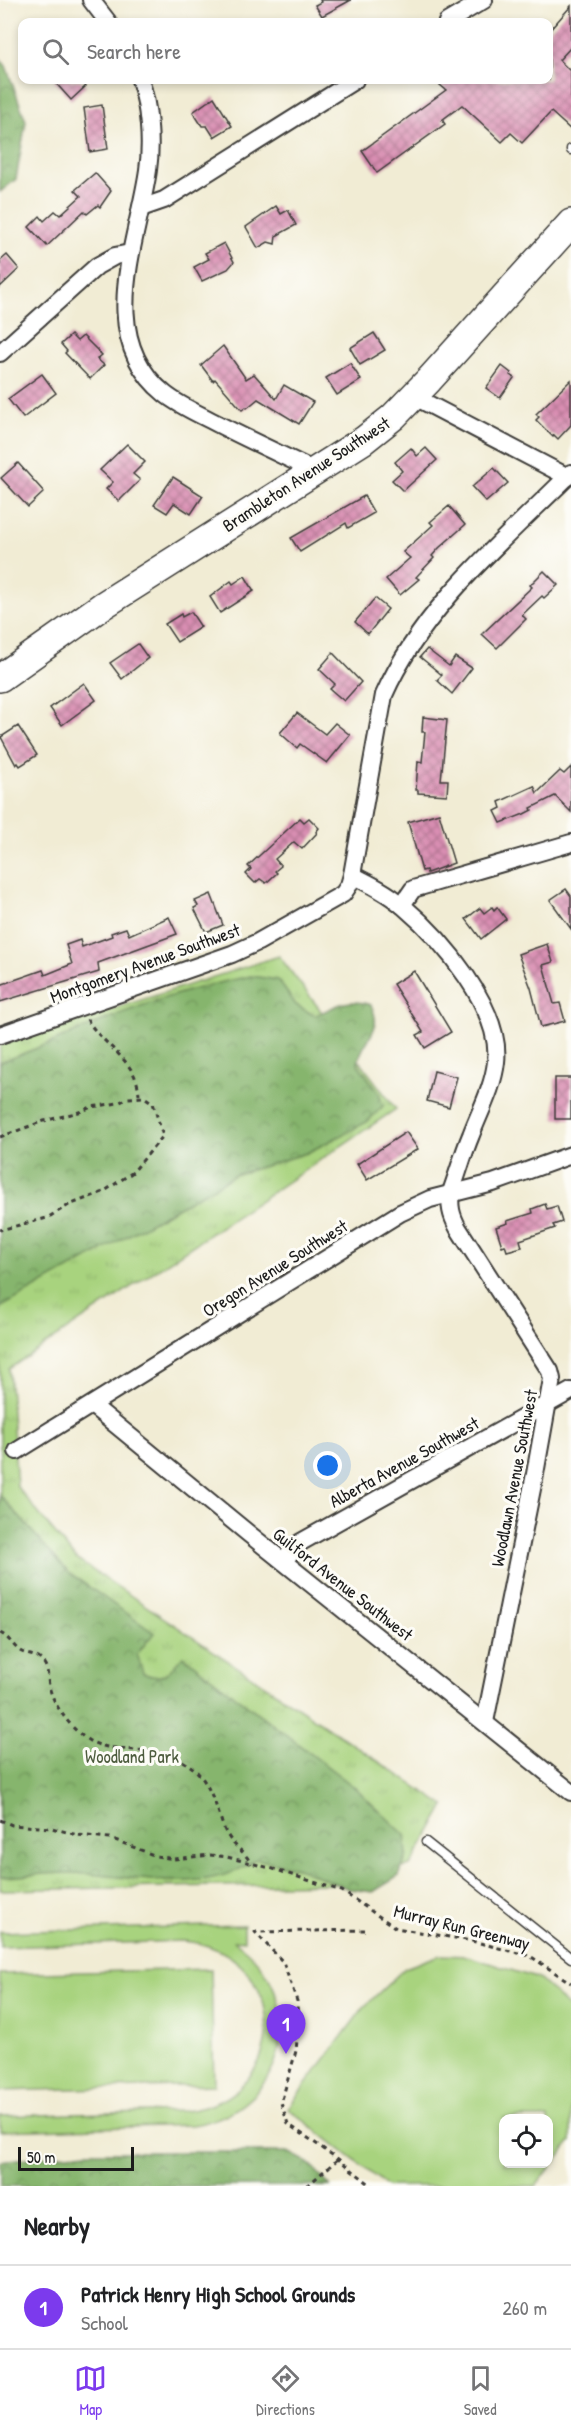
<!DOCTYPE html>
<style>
body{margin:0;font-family:"Patrick Hand",sans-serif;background:#f6f6f6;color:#202124}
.controls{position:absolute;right:18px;bottom:18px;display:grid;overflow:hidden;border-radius:12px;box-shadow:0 3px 9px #0003}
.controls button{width:54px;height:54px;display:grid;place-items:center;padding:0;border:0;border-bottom:2px solid #e0e0e0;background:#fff;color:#202124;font:30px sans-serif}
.scale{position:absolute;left:18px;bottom:15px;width:116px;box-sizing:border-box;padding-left:6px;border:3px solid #1c1c1c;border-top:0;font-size:16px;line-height:21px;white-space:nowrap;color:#1c1c1c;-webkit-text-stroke:4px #fdfcf7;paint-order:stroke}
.you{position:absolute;left:328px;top:1466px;width:21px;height:21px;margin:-15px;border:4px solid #fff;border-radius:50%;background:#1a73e8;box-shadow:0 0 0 9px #1a73e833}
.badge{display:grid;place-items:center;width:39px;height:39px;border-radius:50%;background:#7c3aed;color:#fff;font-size:20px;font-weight:700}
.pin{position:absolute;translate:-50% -50px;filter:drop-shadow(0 2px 3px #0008)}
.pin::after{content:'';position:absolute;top:32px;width:21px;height:18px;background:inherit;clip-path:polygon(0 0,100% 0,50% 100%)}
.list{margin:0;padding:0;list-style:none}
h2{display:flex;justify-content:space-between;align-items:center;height:78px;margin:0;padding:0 24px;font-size:26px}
h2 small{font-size:20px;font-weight:400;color:#757577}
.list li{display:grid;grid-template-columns:39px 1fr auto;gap:18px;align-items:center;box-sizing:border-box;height:84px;padding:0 24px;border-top:2px solid #e0e0e0}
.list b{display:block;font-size:22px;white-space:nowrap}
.list p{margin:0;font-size:20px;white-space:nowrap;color:#757577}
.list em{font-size:20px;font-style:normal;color:#757577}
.icon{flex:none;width:33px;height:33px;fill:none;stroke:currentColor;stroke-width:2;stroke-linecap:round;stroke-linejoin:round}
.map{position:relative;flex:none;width:571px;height:2186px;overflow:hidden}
.search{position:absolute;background:#fff;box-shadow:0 3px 9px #0003;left:18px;right:18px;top:18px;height:66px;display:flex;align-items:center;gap:15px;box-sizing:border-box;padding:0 21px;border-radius:12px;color:#757577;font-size:22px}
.sheet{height:162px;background:#fff}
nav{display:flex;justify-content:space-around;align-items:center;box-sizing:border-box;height:84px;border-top:2px solid #e0e0e0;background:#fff;font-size:16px;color:#757577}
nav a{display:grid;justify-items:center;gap:3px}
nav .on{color:#7c3aed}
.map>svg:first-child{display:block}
.grass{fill:url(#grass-tufts);stroke:#62784d;stroke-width:1.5}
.forest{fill:url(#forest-crowns);stroke:#516844;stroke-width:1.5}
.garden{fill:#a8d37e;stroke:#62784d;stroke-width:1.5;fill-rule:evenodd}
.building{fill:url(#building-cross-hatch)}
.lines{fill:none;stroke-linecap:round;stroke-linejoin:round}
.lane-casing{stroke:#3c3b38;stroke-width:11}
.street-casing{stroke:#3c3b38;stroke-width:20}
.primary-casing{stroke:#3c3b38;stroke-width:30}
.path{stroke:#3c3b38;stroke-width:3;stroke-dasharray:4.5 4.5;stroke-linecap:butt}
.lane{stroke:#fff;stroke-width:8}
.street{stroke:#fff;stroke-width:16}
.primary{stroke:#fff;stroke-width:27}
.labels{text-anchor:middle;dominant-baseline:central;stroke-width:6;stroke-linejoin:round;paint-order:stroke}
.street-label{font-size:18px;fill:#1c1c1c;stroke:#fdfcf7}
.park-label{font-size:18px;fill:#4d5c3e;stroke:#fdfcf7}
</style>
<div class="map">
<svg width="571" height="2186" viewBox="0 0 571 2186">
<defs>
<pattern id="grass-tufts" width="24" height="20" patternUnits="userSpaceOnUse" patternTransform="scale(1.5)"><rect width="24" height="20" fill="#a8d37e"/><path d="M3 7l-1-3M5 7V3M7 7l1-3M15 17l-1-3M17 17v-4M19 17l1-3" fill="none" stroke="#90b56c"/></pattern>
<pattern id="forest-crowns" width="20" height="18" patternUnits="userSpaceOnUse" patternTransform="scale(1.5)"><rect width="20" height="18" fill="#86b56d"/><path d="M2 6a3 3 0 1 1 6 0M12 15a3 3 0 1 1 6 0" fill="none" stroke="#6d9259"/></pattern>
<pattern id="building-cross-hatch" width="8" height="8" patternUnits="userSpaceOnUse" patternTransform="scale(1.5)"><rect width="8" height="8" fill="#d98eb2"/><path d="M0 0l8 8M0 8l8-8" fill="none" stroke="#af7390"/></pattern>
</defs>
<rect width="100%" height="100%" fill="#fdfcf7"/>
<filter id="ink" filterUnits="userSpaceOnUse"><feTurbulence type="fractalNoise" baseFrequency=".0167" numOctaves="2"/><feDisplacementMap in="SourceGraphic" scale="12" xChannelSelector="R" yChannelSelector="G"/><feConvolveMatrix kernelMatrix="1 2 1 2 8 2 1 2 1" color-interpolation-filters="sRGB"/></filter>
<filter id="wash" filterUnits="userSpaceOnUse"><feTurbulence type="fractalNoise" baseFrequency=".008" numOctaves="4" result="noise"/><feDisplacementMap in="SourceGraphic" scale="24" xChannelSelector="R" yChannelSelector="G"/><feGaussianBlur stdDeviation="1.35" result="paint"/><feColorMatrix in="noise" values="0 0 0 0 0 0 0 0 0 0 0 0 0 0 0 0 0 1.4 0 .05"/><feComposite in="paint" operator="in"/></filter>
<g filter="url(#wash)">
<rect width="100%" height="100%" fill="#f1ecd4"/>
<polygon class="grass" points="279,956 396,1109 9,1369 17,1487 76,1559 445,1806 410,1866 333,1884 0,1890 0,1045"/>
<g class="forest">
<polygon points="0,58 6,66 26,121 16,179 0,192"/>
<path d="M251,976L278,980L296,1005L315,1016C335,1006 348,997 371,1005C385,1034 361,1038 358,1064L379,1093L383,1106L367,1122L307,1153L235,1175L0,1308V1062C35,1050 68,1035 102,1021C150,1001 200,986 251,976Z"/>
<path d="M0,1495L68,1572L154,1633L137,1654L143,1673C164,1683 170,1670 183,1656L353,1786L405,1835L407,1855L399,1876L373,1892L349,1889L298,1868L256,1859C206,1898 126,1874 69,1873C46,1873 23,1876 0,1877Z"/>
<polygon points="87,2152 288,2152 309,2163 330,2186 0,2186 0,2161"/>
</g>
<g class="garden">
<path d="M244,1925V1940L234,1941C314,1996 289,2109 193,2125L0,2131V2116L185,2111C295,2098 293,1951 183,1941L0,1947V1932Z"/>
<path d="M440,1955L467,1956L539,1979L571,2009V2141L536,2186H387L288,2108L364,2007L405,1968ZM548,2118V2164H504V2118Z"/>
<polygon points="211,1969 214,2085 0,2091 0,1974"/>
</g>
<g id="blocks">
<g class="building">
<polygon points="320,0 351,0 322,16 315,5 321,2"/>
<polygon points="571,6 571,47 559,60 571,72 571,130 551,112 522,143 511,133 502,142 462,105 442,120 445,124 377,173 362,151 446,90 434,80 549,80 549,31"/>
<polygon points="53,80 80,80 86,86 71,100"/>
<polygon points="214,97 232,126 214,137 207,126 202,126 193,112"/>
<polygon points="102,105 108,149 90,152 84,108"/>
<polygon points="95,173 111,191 100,207 98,205 87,214 84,211 47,246 29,227 40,216 44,221 55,211 60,215 81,196 75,190"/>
<polygon points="276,206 281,214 288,210 296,225 276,236 275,244 268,242 258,248 246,227"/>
<polygon points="224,243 234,262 228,269 202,281 194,267 209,259 205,253"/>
<polygon points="7,255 19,269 0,287 0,261"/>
<polygon points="374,333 385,350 360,365 350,348"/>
<polygon points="71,335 77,341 83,336 102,355 97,359 104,365 90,379 65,353 67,351 61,344"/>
<polygon points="223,346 246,379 254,374 276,399 284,385 313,402 299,424 258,399 247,408 246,407 242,410 215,379 213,381 201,365"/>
<polygon points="350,363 361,380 337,395 326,378"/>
<polygon points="502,366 511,373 510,375 514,378 500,398 486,388"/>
<polygon points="42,374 56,393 23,418 8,399"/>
<polygon points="571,380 571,425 558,439 554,435 553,437 536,420 539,417 536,414"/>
<polygon points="127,444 145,462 133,474 140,480 119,501 106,489 113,482 100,470"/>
<polygon points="411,448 417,456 426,448 437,460 403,491 392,480 402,471 395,462"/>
<polygon points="18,463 44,492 28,507 1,478"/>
<polygon points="494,468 508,483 486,502 472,487"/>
<polygon points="173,477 203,496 191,514 174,503 167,513 154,505"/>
<polygon points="364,496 374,513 348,528 346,523 300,552 291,538"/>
<polygon points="449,506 465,525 439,548 432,556 434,558 416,577 419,579 400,595 386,579 410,558 403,552 433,525 430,522"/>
<polygon points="544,571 558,585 544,598 542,596 522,615 526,619 497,648 482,634 532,587 530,585"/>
<polygon points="245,576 254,591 220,613 210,597 231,581 233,584"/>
<polygon points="375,598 388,609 368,634 355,622"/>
<polygon points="191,612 201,627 177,642 165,624 181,614 182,617"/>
<polygon points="138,644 148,658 122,679 110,663"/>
<polygon points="427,649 449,666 455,657 472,668 452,694 437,680 442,675 420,657"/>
<polygon points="333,653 361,682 344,701 330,689 335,684 319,669"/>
<polygon points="84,683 96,700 62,725 50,708"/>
<polygon points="297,713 325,734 335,723 350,735 327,763 300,744 297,748 280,733"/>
<polygon points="423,717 447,720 441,780 448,780 447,795 418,793 418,790 416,790 418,761 422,762 425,732 422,732"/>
<polygon points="18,726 37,755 20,766 18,763 16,765 1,737"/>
<polygon points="571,767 571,812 555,796 531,808 532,810 524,814 501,823 495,811 501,808 499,802 534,786 537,793 560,771 564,774"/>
<polygon points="439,813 454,863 427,873 426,870 422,871 408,822"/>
<polygon points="300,818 304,822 309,818 319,828 316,832 317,833 302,849 294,842 275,859 281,866 275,871 277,873 266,883 260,879 255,883 246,874 251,869 248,866"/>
<polygon points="566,889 571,896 571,929 550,900"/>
<polygon points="211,894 223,925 206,932 194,908 198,906 195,901"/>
<polygon points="492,907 494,910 497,907 506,919 481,939 466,919 480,908 484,913"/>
<polygon points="169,917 177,934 98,963 99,972 0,1002 0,985 43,970 45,975 72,964 66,945 80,940 82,947 112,936 111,933 126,928 129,935"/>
<polygon points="547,944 553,962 543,965 554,1004 560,1003 565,1021 541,1027 531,988 518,954"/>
<polygon points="414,971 451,1032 425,1048 417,1035 423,1032 393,984"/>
<polygon points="434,1071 457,1077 449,1107 427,1101"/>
<rect x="555" y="1078" width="16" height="41"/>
<polygon points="406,1132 418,1149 367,1180 357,1164"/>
<polygon points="545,1204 547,1209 557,1206 562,1222 553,1225 555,1228 520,1240 522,1247 507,1251 505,1245 502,1246 496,1227 508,1223 507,1221 533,1213 532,1209"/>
</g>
</g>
</g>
<g filter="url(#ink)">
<use href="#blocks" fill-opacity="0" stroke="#3c3b38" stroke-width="1.5"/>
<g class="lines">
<g class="lane-casing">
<g id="lane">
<polyline points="571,149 571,150"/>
<polyline points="426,1842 571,1958"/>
</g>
</g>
<g class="street-casing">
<g id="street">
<polyline points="91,0 108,22"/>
<polyline points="447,22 484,0"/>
<path d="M140,80C149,106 152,142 148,170C138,241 94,337 165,394C180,406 199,414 216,423C249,440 282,455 315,471"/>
<polyline points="141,208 164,200 355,80"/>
<polyline points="0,353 97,266 115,256 130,253"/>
<polyline points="413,396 568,477"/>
<path d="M352,875C370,884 388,893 403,906C442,939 502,1009 496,1062C493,1088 480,1111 471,1135C463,1154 458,1173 451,1192C449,1206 451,1215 458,1228L550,1371L552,1379L535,1474L485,1722"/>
<polyline points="402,905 413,889 571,843"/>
<path d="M0,1035L232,954L258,942L343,894L349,885L352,875L384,695C423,606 504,540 571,473"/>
<polyline points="93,1406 249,1534 571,1792"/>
<polyline points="17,1451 400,1213 430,1199 493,1183 571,1155"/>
<polyline points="283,1561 301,1542 571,1391"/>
</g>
</g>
<g class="primary-casing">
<polyline id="primary" points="0,678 102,606 364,440 393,417 429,380 571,223"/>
</g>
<g class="path">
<path d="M87,1019C103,1047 139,1060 139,1097"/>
<polyline points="0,1137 44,1121 83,1111 91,1107 118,1103 128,1098 144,1097 153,1103 163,1136 133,1172 103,1192 69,1205 47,1218 0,1230"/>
<path d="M0,1633C9,1637 12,1645 20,1651C26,1655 36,1655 41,1660C49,1667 47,1676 49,1685C52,1704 72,1730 88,1740C106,1751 131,1748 151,1752C193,1759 204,1773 218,1811C221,1819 223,1829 228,1836C235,1848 245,1851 251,1864"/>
<polyline points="0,1820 12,1825 52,1828 77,1835 110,1838 156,1856 174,1859 210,1855 227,1857 270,1868 342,1891 396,1928 472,1941 530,1956 571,1983"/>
<polyline points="365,1930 255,1932 283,1962 297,2001 298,2028 296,2051 281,2103 288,2124 338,2159 372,2186"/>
<polyline points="307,2186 338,2159"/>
</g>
<use href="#lane" class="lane"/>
<use href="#street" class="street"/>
<use href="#primary" class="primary"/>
</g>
</g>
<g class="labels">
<g class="street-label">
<text transform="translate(306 474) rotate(-33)">Brambleton Avenue Southwest</text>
<text transform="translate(145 963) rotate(-20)">Montgomery Avenue Southwest</text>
<text transform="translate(275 1268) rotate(-32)">Oregon Avenue Southwest</text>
<text transform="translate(404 1462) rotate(-29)">Alberta Avenue Southwest</text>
<text transform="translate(514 1478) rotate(-79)">Woodlawn Avenue Southwest</text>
<text transform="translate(343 1584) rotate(38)">Guilford Avenue Southwest</text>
<text transform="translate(462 1927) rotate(14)">Murray Run Greenway</text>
</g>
<g class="park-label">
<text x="132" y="1756">Woodland Park</text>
</g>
</g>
</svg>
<div class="controls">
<button><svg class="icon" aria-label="locate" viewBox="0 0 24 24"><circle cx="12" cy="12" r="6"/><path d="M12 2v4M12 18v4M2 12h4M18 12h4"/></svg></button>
</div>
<div class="scale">50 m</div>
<div class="you"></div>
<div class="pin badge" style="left:286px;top:2054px">1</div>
<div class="search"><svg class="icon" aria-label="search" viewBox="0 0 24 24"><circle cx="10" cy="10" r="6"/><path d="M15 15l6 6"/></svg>Search here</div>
</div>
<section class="sheet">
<h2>Nearby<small></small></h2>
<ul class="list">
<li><span class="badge">1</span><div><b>Patrick Henry High School Grounds</b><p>School</p></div><em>260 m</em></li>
</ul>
</section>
<nav>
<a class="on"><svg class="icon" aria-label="map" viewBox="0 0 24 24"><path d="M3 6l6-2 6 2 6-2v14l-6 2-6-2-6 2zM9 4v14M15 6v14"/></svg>Map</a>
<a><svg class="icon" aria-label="directions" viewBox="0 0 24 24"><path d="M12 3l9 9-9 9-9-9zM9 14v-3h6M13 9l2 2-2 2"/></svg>Directions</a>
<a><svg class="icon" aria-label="saved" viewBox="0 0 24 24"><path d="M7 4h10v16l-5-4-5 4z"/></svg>Saved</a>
</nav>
